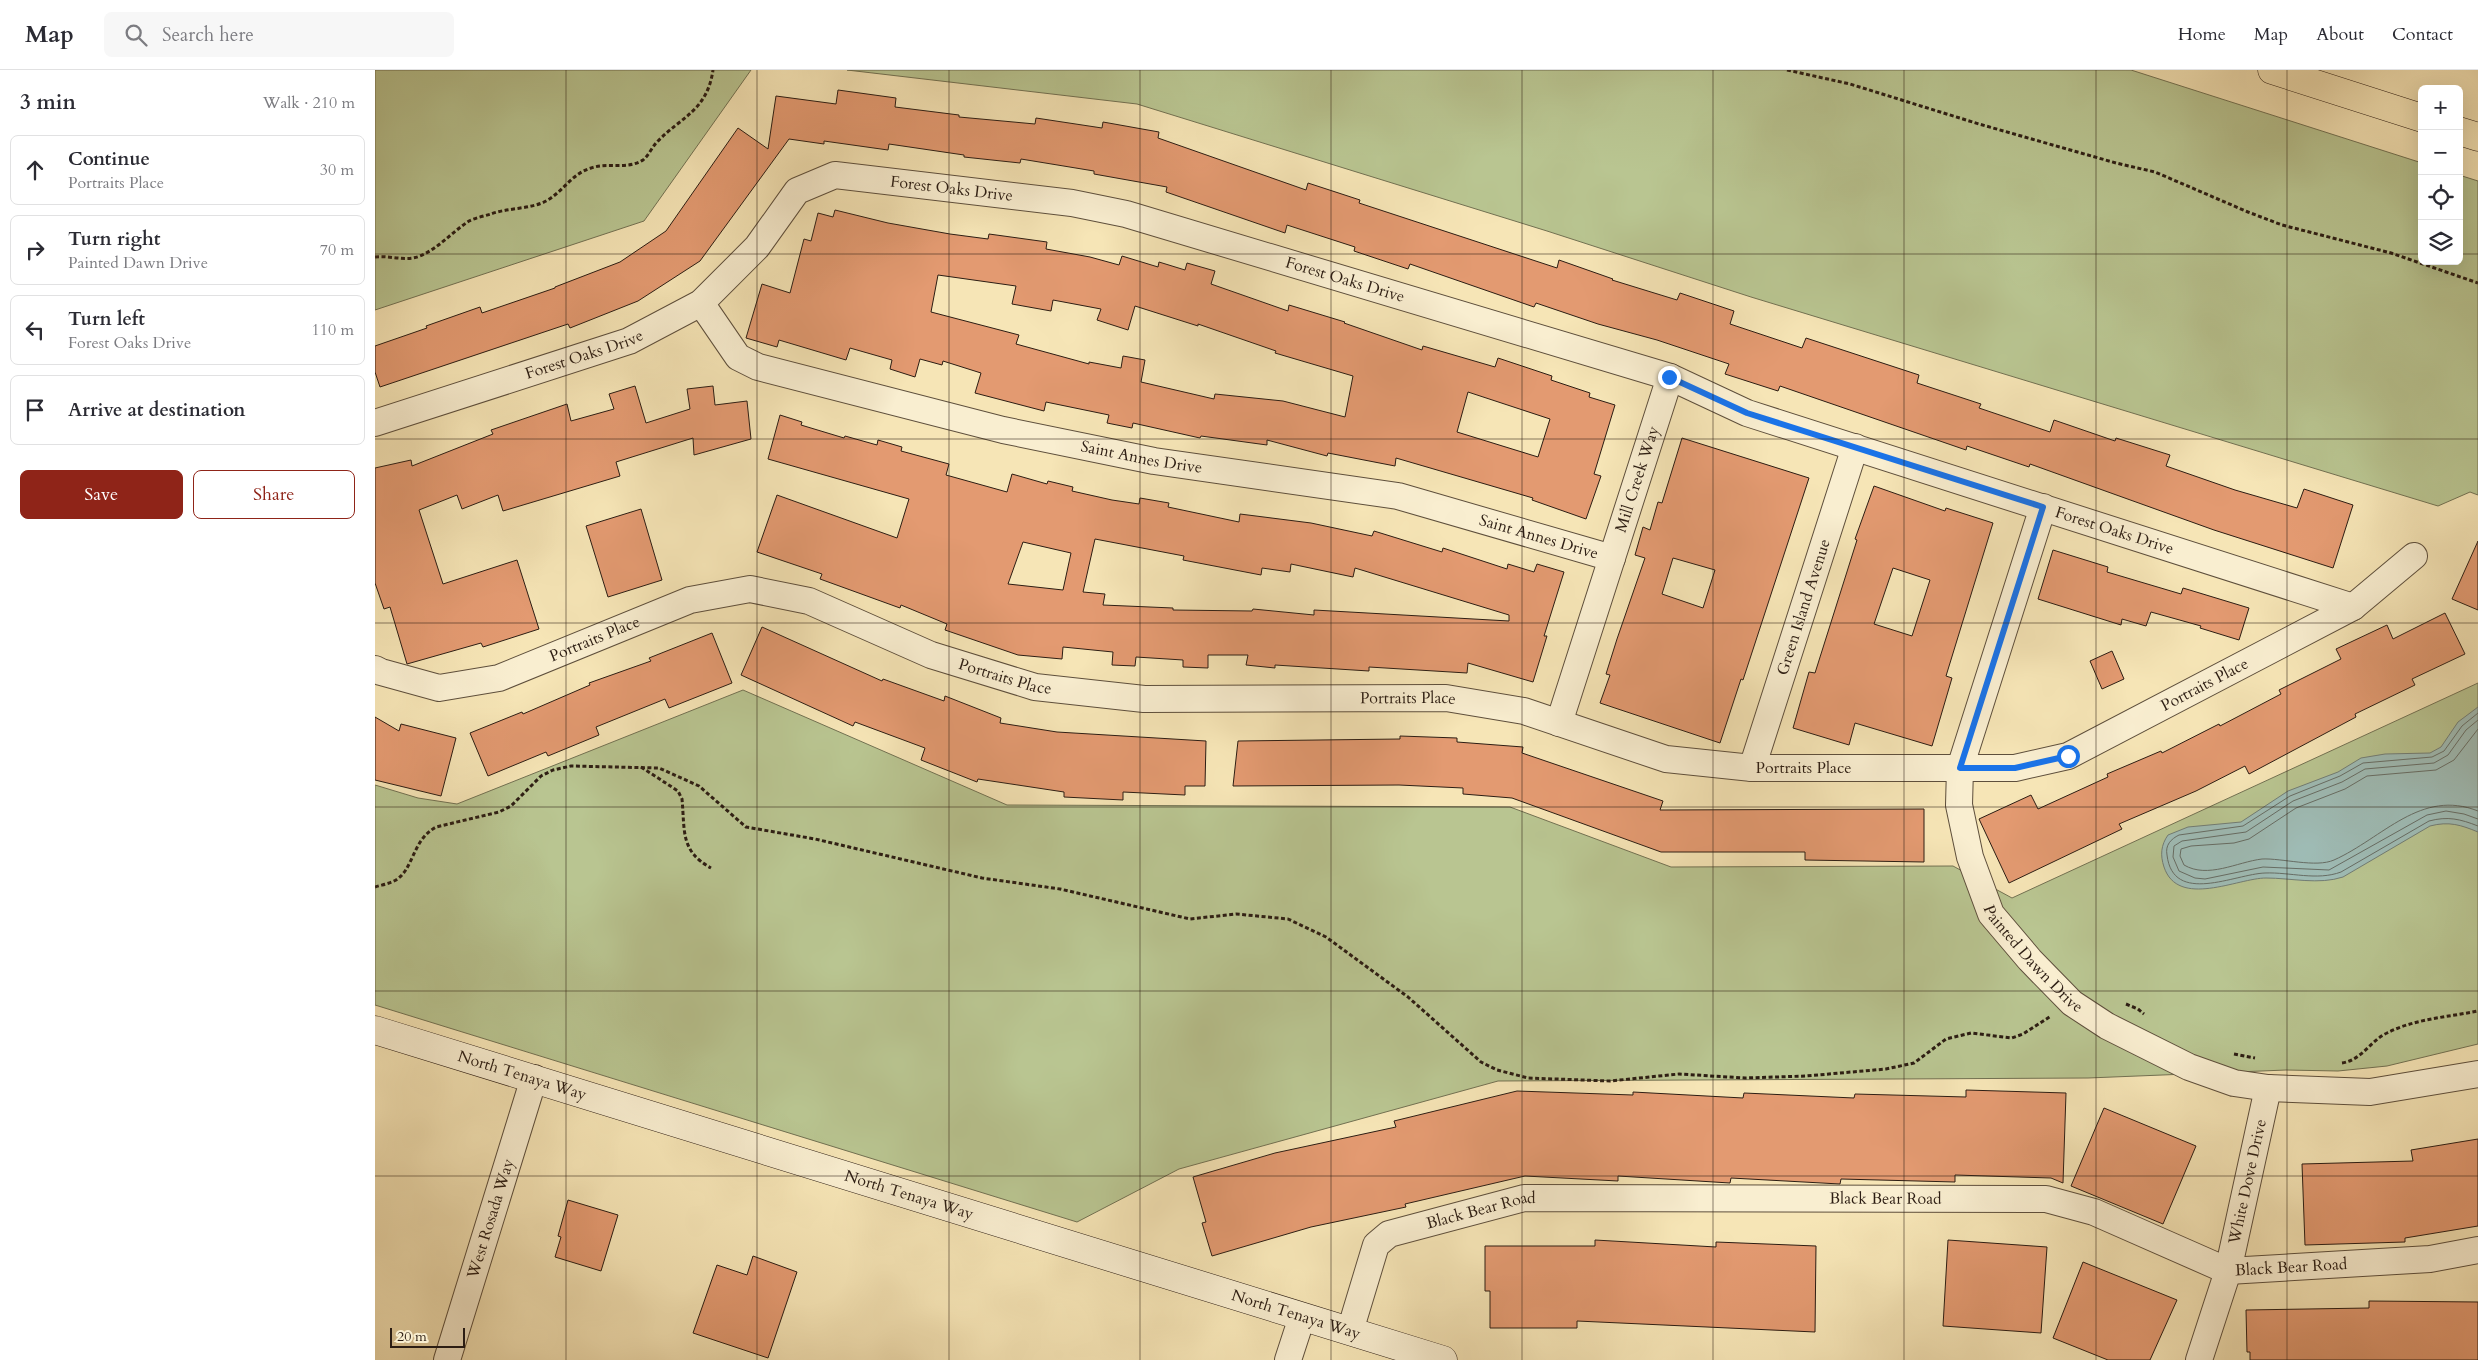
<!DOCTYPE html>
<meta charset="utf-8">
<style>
body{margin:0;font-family:Cardo,serif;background:#f7f7f7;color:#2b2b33}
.controls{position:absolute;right:15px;top:15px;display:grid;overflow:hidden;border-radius:8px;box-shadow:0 5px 20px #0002}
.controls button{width:45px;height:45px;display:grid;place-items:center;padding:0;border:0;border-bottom:1px solid #e1e1e2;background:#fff;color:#2b2b33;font:25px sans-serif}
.scale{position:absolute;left:15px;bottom:12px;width:75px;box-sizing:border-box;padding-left:5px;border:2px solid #2c1d13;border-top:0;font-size:14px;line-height:18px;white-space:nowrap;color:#2c1d13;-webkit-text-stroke:4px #f9eed0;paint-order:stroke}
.stop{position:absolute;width:15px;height:15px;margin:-11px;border:4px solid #1a73e8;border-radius:50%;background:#fff}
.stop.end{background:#1a73e8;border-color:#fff;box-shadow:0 1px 5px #0008}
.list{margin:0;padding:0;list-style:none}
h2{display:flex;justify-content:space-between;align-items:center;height:65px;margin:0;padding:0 20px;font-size:21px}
h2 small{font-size:16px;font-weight:400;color:#7c7c81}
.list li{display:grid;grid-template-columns:32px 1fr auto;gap:15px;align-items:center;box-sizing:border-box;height:70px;margin:0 10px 10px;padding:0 10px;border:1px solid #e1e1e2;border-radius:8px}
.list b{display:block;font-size:19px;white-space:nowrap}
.list p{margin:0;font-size:16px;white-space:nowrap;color:#7c7c81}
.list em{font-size:16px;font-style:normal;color:#7c7c81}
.actions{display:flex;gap:10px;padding:15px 20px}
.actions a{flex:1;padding:11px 0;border:1px solid #8f2418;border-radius:8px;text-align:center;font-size:18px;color:#8f2418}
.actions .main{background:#8f2418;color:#fff}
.icon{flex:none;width:28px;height:28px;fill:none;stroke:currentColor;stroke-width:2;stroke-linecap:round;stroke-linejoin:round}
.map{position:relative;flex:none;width:2103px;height:1290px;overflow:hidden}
header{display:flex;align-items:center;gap:30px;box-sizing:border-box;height:70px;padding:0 25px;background:#fff;border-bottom:1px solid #e1e1e2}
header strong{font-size:24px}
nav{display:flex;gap:28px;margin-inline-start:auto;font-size:18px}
.search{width:350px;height:45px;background:#f7f7f7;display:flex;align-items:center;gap:12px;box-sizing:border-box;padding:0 18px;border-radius:8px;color:#7c7c81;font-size:19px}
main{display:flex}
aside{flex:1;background:#fff}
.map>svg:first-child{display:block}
.green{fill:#b9c591;stroke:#727152}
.water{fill:#9fbdb7;stroke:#717d75}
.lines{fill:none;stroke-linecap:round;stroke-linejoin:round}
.shore{stroke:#666d65;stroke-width:1}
.building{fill:#e39a71;stroke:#2c1d13;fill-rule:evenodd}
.street-casing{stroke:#5e4f3c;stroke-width:28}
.secondary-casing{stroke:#2c1d13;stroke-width:29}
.highway-casing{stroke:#2c1d13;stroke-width:29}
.path{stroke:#2c1d13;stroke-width:3;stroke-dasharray:4 2.5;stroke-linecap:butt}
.street{stroke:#f9eed0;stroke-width:26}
.secondary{stroke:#f9eed0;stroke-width:28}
.highway{stroke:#f6e5b6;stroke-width:28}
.route{stroke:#1a73e8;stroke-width:6}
.grid{fill:none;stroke:#2c1d13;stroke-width:1;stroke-opacity:0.55}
.labels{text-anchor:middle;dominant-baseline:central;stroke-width:4;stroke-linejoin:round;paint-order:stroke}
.street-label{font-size:16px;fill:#2c1d13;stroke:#f9eed0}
</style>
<header>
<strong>Map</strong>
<div class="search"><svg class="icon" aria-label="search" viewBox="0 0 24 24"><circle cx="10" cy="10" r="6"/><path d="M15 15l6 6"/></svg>Search here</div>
<nav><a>Home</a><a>Map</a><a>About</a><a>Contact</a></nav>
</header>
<main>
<aside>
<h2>3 min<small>Walk · 210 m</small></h2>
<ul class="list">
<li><svg class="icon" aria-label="ahead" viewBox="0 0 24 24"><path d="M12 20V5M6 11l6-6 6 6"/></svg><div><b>Continue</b><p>Portraits Place</p></div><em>30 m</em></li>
<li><svg class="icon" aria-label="right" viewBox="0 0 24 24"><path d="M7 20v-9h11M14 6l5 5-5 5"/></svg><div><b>Turn right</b><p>Painted Dawn Drive</p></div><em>70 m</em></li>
<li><svg class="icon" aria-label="left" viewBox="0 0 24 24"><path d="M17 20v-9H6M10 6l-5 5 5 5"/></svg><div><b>Turn left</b><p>Forest Oaks Drive</p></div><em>110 m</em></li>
<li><svg class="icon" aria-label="arrive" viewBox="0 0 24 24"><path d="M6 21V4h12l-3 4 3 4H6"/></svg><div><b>Arrive at destination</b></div></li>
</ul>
<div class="actions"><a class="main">Save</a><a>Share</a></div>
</aside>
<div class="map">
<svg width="2103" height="1290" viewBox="0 0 2103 1290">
<rect width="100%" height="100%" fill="#f6e5b6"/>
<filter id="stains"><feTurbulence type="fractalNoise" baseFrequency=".004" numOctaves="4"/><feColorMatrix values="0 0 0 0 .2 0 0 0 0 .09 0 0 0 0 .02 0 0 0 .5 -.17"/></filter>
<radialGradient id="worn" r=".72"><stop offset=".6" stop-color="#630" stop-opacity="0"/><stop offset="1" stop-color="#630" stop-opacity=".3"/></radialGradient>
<g class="green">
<polygon points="0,0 376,0 269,151 0,240"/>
<polygon points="472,0 1756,0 2047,93 2047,191 2084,191 2084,105 2103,111 2103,425 2095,422 2063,436 1376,227 1172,161 762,34"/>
<polygon points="2103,613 2103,974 2012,996 1963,1001 1911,1000 1713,1008 1123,1011 804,1099 702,1152 0,935 0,715 43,728 82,734 368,620 632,735 1135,737 1296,797 1578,796 1637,828"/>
</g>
<path class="water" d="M2103,637V762C2086,755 2074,751 2055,756L1968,807C1944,815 1916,808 1891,808C1863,808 1803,839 1789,797C1785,785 1786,775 1793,765L1813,757L1866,752L1913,721L1963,702L1986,688L2010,684L2055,683L2066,677L2083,652Z"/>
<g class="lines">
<g class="shore">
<path d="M2103,643L2087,656L2069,681L2057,687L1988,693L1965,706L1915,726L1868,756L1804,765C1796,769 1790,775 1792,785C1798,836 1860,804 1890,803C1915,802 1942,811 1966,802L2054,751C2073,746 2085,749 2103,756"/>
<polyline points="2103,650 2091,660 2073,685 2059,693 1990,699 1967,712 1918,731 1871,762 1807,771 1799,776 1798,787 1804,801 1820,808 1830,809 1888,797 1954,800 2052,745 2071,741 2089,744 2103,749"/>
<path d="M2103,659L2079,690L2061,700L1992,706L1970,719L1921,738L1874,769L1859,773L1816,776L1806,779L1805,786L1809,795C1833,809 1862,792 1887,789C1907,788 1941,798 1959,790C2008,768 2046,718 2103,741"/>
</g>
</g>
<g class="building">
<polygon points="463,20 521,28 520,37 584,45 584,47 660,54 661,48 727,58 728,52 784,62 783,68 931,120 933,113 985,130 984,133 1182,198 1184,190 1238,209 1237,210 1302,230 1305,223 1359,241 1355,254 1427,278 1431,268 1544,305 1542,313 1606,334 1604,338 1675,362 1679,350 1740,371 1741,368 1795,385 1791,396 1860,420 1922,438 1929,419 1978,435 1958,498 1839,460 1655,394 1654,397 1592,376 1591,380 1405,316 1403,321 1350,304 1354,294 1282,270 1223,254 1161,233 1159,237 1035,194 1033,199 979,181 980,177 912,155 910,163 791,122 792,117 719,104 719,101 646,89 645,93 589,87 589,85 514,74 513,80 449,71 449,74 414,69 325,191 263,231 195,258 193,254 5,317 0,302 0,276 52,258 51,256 105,237 107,243 180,218 180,217 245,192 291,161 363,58 393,79 401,26 461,34"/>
<path d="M460,140L513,153L575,164L613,169L614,164L672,172L671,179L715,187L744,195L747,186L783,197L784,192L810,200L812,193L840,201L836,214L913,241L914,235L970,252L969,253L1047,280L1048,276L1120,297L1123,288L1177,306L1176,310L1215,323L1214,327L1240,335L1219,404L1226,406L1211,449L1157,430L1158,428L1021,388L1020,396L953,383L952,386L892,370V375L826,366L825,368L758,353L757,358L732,353L734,345L671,332L669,341L600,323L606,303L568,291L567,295L545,289L540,307L515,299L517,290L475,278L471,290L404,270L402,277L371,268L387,214L415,223L429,169L436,171L443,143L458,147ZM563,205L641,216L637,234L676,241L678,230L726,239L722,250L753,260L760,236L823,256V254L901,281L900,283L978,306L970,347L908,331L840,324L839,329L766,312L770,290L748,286L746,298L714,292V294L641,274L644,265L556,242ZM1093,322L1175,349L1163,387L1082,362Z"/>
<polygon points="260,316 271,353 315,339 312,319 338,316 340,335 372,331 376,369 319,385 318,368 241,392 245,406 128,441 123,425 87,439 82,425 44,440 68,514 142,490 164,559 108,577 106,573 32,594 15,537 9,539 0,513 0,398 36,390 37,396 118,364 116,360 192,334 196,351 239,339 234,324"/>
<path d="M405,345L427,352L426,355L469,368L470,366L502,375L503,370L527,377L526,381L574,394L571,405L632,422L637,404L672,414L673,411L698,417L697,421L737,430L764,434L765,428L794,433L793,437L864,452L865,444L936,453L997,466L999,461L1067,482L1068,478L1132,499L1133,494L1159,502L1162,494L1189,502L1169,566H1172L1158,612L1093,593L1092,603L994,597V601L900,595V598L871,595L873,585H833V598L808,597V590L761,587L760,596L737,595L738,582L688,577L687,589L643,585L570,560L572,554L526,535L525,538L445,509L447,504L382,482L402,425L522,468L534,429L393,389ZM720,469L809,486L808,490L886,505L887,498L915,502L916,494L978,507L980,498L1134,545V551L939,540V545L878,539L877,541L798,540V538L728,535L730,524L708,522ZM648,472L696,483L688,520L633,514Z"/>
<path d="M1307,368L1434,408L1368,610L1366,609L1345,673L1225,633L1235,605L1231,604L1242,569L1270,488L1260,485L1268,457L1275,460L1283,432L1287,433ZM1298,488L1340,500L1328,538L1287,524Z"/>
<path d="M1499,416L1570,441L1571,438L1618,453L1571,606L1577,608L1557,676L1480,653L1474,675L1418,658L1434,602L1440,603L1482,470L1480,469ZM1518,498L1555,510L1537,566L1499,554Z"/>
<polygon points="266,439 287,510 233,527 211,456"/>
<polygon points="2103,471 2103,540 2077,529"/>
<polygon points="1678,480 1733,497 1732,502 1806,524 1808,518 1874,538 1864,570 1825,558 1826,556 1776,542 1771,556 1747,549 1746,555 1663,529"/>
<polygon points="2070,543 2090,584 2037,609 2040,615 1980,644 1981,647 1874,704 1870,696 1821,721 1744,754 1747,759 1634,813 1604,749 1656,725 1663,739 1733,707 1732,704 1786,681 1787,683 1844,654 1845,656 1906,624 1904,620 1966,589 1961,579 2012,555 2018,569"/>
<polygon points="387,557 507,611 508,609 569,631 570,626 626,648 625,653 682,662 831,671 830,716 810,716 810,725 748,722 748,730 689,727 689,722 603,709 602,712 546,690 550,678 480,652 478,656 366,605"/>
<polygon points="337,563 357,613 294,638 290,629 221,657 224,665 173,686 171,682 113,706 95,663 147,642 148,644 215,615 214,613 276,591 274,588"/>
<polygon points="1737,581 1749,609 1727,619 1715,591"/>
<polygon points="0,647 24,661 26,654 81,668 66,726 0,710"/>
<polygon points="1025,666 1082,668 1082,672 1148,677 1147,683 1288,731 1285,740 1549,739 1549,792 1430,790 1430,782 1286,782 1137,728 1088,724 1088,718 1024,715 858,716 863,671 1025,669"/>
<polygon points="1591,1020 1691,1023 1688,1113 1676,1108 1580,1105 1580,1112 1466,1109 1465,1114 1356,1108 1355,1113 1243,1106 1243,1111 1150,1106 1030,1134 1031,1137 936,1157 837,1186 827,1153 831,1152 818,1107 900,1083 1021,1057 1019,1051 1142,1021 1258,1025 1258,1022 1368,1028 1369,1023 1479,1028 1480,1024 1591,1027"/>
<polygon points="1729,1038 1821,1076 1788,1154 1696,1116"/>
<polygon points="2103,1069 2103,1156 2030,1168 2030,1172 1930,1175 1927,1094 2038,1091 2036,1080"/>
<polygon points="193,1130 243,1145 226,1201 180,1187 186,1167 183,1166"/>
<polygon points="1220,1170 1341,1177 1341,1172 1441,1176 1440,1262 1202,1251 1202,1258 1115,1258 1115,1221 1110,1221 1110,1176 1220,1176"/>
<polygon points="1573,1170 1672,1177 1666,1263 1568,1256"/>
<polygon points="378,1186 422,1202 393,1288 318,1263 342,1195 372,1205"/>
<polygon points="1708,1192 1802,1230 1775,1290 1733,1290 1678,1268"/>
<polygon points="1994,1231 2103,1232 2103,1290 1875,1290 1875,1282 1872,1282 1871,1240 1994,1238"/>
</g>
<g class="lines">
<g class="street-casing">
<g id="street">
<path id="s1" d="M326,233L363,287L383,297L628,360L779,391L1023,426L1237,488"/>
<path id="s2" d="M0,353L254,271L326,233L382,177L422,121L460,105L697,133L751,144L1295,307L1372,343L1978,537"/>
<path id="s3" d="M1668,437L1585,698L1584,735L1595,787L1616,844L1655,890L1697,933L1732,956L1814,997L1859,1013L1893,1018L1995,1022L2103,1004"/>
<path id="s4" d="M0,599L6,602L64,618L124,608L315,530L375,519L434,531L556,585L660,617L769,629L1071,628L1149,641L1291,689L1377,698H1640L1693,686L1978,537L2039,486"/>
<path id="s5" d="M1184,653L1295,307"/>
<path id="s6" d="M1377,698L1480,377"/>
<path id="s7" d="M975,1261L1001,1175L1014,1164L1149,1128L1671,1129L1719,1142L1853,1201L2055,1189L2103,1180"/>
<path id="s8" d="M72,1290L159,1008"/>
<polyline points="913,1290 927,1247"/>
<path id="s9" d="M1824,1290L1853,1201L1893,1018"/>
</g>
</g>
<g class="secondary-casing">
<g id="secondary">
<path id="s10" d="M0,960L1068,1290"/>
</g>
</g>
<g class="highway-casing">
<g id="highway">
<polyline points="1897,0 2047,48"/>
<polyline points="2084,61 2103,67"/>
</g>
</g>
<g class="path">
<polyline points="1412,0 1475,14 1604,54 1741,93 1780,102 1873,142 1907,155 2016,183 2103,213"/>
<path d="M0,187C15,185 30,192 45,186C64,178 77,162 94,151C100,148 109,146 116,144C131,138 157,139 171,131C188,122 196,104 216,98C233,92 252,100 268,90C274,85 277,77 282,72C307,46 332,41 338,0"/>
<path d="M266,697L303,721L307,729C310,761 305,781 336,798"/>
<path d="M0,817C6,815 13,814 19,811C39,801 36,771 61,757L124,742L136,736L166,706L178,700L196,696L284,698L324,716L371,757L440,769L607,808L685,819L815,849L861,844L913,849L951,867L1033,927L1106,992L1122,1000L1153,1008L1235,1011L1304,1004L1370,1008L1431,1006L1511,999L1539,993L1571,969L1596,963L1637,968L1648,964L1676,946"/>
<polyline points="1751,934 1763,939 1769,944"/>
<polyline points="1859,984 1880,988"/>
<path d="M1967,993C1987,990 1995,971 2012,963C2039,949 2073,947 2103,941"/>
</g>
<use href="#street" class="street"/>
<use href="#secondary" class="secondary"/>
<use href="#highway" class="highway"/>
</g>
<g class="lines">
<polyline class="route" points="1294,307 1372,343 1668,437 1585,698 1640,698 1693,686"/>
</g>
<path class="grid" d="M191,0V1290M382,0V1290M574,0V1290M765,0V1290M956,0V1290M1147,0V1290M1338,0V1290M1529,0V1290M1721,0V1290M1912,0V1290M0,184H2047M2084,184H2103M0,369H2103M0,553H2103M0,737H2103M0,921H2103M0,1106H2103"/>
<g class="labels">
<g class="street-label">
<text stroke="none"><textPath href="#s2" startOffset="655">Forest Oaks Drive</textPath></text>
<text stroke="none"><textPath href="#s2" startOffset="1060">Forest Oaks Drive</textPath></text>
<text stroke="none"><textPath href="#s2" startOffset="220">Forest Oaks Drive</textPath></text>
<text stroke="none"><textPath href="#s1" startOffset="482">Saint Annes Drive</textPath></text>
<text stroke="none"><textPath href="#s5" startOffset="256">Mill Creek Way</textPath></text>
<text stroke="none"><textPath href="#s2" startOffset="1870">Forest Oaks Drive</textPath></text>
<text stroke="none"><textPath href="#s1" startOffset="888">Saint Annes Drive</textPath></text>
<text stroke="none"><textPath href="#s6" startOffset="169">Green Island Avenue</textPath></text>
<text stroke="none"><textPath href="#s4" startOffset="231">Portraits Place</textPath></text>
<text stroke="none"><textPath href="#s4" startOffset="666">Portraits Place</textPath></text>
<text stroke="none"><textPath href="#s4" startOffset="1896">Portraits Place</textPath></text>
<text stroke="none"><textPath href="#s4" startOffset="1071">Portraits Place</textPath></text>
<text stroke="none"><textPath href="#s4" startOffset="1476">Portraits Place</textPath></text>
<text stroke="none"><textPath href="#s3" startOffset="486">Painted Dawn Drive</textPath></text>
<text stroke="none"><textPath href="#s10" startOffset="154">North Tenaya Way</textPath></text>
<text stroke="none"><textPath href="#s9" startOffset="185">White Dove Drive</textPath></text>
<text stroke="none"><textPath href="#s10" startOffset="559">North Tenaya Way</textPath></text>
<text stroke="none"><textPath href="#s7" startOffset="608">Black Bear Road</textPath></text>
<text stroke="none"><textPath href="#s7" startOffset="202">Black Bear Road</textPath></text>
<text stroke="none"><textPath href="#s8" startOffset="148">West Rosada Way</textPath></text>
<text stroke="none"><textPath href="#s7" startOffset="1028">Black Bear Road</textPath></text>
<text stroke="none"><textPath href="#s10" startOffset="964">North Tenaya Way</textPath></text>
</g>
</g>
<rect width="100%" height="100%" filter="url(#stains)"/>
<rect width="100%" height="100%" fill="url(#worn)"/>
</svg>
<div class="controls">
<button>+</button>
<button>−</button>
<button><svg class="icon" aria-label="locate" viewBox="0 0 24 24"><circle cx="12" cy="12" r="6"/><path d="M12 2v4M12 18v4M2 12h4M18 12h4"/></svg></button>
<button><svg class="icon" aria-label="layers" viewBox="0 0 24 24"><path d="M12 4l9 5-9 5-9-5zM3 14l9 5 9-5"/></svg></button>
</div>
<div class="scale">20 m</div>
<div class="stop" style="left:1693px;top:686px"></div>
<div class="stop end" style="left:1294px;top:307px"></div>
</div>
</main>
